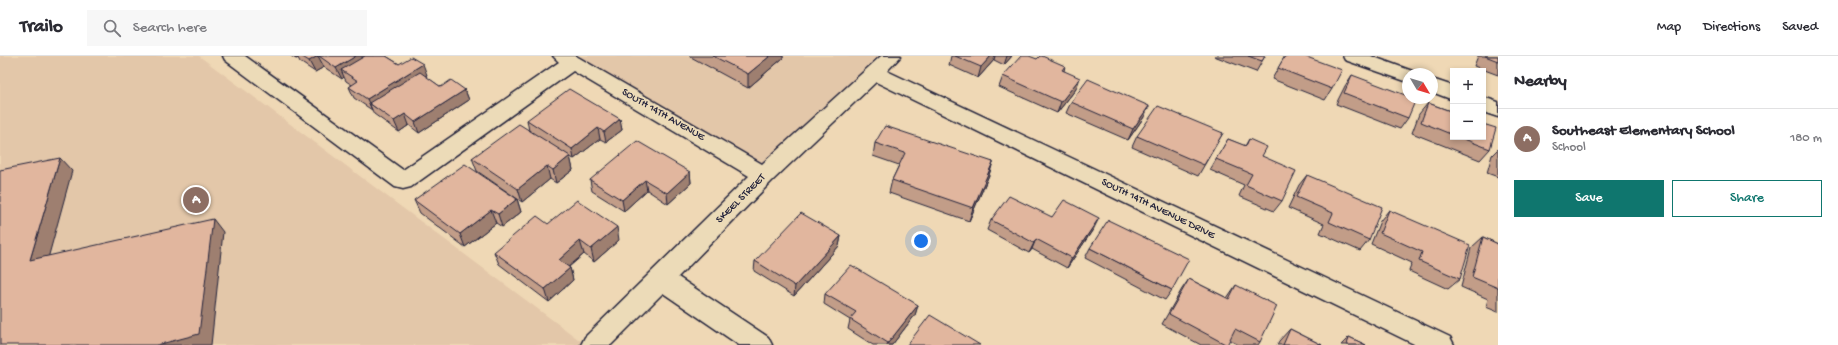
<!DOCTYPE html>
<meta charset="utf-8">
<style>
body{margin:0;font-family:"Gochi Hand",sans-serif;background:#f7f7f7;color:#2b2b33}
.controls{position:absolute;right:12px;top:12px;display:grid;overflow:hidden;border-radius:0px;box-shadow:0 2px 6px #0003}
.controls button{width:36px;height:36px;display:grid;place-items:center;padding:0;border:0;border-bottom:1px solid #e1e1e2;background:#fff;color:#2b2b33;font:20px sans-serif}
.compass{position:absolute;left:1402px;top:12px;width:36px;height:36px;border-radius:50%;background:#fff;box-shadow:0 2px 6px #0003;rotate:128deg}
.you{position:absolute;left:921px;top:185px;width:14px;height:14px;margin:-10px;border:3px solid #fff;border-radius:50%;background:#1a73e8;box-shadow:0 0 0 6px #1a73e833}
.badge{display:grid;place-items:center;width:26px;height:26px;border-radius:50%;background:#0f766e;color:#fff;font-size:13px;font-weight:700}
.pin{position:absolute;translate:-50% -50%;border:2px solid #fff;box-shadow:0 1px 4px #0006}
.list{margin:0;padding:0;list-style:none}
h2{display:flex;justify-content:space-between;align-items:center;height:52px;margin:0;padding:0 16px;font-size:17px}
h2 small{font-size:13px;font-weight:400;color:#7c7c81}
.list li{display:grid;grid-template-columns:26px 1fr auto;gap:12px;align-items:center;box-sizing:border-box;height:60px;padding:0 16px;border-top:1px solid #e1e1e2}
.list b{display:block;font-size:15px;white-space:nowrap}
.list p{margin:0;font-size:13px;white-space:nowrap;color:#7c7c81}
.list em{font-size:13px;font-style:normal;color:#7c7c81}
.actions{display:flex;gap:8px;padding:12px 16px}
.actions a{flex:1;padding:9px 0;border:1px solid #0f766e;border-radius:0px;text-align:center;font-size:14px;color:#0f766e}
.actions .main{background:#0f766e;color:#fff}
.icon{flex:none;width:22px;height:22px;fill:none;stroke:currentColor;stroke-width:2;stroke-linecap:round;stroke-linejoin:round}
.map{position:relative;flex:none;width:1498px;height:289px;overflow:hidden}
header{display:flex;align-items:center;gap:24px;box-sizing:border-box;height:56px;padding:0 20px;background:#fff;border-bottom:1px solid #e1e1e2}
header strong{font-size:19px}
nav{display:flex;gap:22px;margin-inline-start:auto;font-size:14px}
.search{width:280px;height:36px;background:#f7f7f7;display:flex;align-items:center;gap:10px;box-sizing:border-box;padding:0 14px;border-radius:0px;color:#7c7c81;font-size:15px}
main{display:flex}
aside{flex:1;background:#fff}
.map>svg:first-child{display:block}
.built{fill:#e3c7a9}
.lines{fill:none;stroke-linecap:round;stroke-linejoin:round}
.street-casing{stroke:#22223b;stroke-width:3}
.street{fill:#ecdbb8;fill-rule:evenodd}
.wall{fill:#c29d88;stroke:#22223b}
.shaded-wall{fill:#9e7f6f;stroke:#22223b}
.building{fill:#e1b69e;stroke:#22223b}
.labels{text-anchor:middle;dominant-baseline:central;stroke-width:3.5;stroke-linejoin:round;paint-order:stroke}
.street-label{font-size:11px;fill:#22223b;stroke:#ecdbb8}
</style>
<header>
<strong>Trailo</strong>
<div class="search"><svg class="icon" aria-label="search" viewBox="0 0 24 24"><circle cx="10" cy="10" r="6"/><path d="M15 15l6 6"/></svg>Search here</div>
<nav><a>Map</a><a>Directions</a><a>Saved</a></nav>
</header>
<main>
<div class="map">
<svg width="1498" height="289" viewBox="0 0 1498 289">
<rect width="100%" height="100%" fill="#efd8b5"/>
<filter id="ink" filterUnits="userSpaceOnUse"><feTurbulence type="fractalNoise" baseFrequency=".025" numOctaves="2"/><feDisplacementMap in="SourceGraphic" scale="8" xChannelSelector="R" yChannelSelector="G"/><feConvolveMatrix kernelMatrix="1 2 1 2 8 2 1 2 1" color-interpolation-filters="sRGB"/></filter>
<g filter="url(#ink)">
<g class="built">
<polygon points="0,0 199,0 586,289 0,289"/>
<polygon points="562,0 892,0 764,119"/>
</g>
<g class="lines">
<g class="street-casing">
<g id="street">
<polygon points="223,0 245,0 403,114 559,6 553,0 576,0 762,108 881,0 901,0 887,15 1450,281 1454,289 1416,289 876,26 772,125 678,221 768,281 772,289 739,289 663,237 611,289 581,289 585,281 749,120 573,15 411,131 403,133 395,131 225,4"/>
<polygon points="1343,0 1371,0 1415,16 1416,18 1408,18 1408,26 1345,4"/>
<polygon points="1432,23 1453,30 1453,44 1432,36"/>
<polygon points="1483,41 1498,46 1498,61 1483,56"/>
</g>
</g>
<use href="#street" class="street"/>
</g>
<g class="wall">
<polygon points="291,0 386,0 399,8 427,19 425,20 441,31 465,34 469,44 419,77 409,69 399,76 374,58 372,54 354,42 349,31 352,29 346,25 344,21 342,23 324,11 315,16 300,6 298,2 296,3"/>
<polygon points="689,0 783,0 783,2 748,32"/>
<polygon points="951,0 1012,0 1004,9 994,4 978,22 949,9"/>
<polygon points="1214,0 1265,0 1256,16"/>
<polygon points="1285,0 1332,33 1325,44 1272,23"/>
<polygon points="1478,0 1498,0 1498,19 1474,10"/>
<polygon points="1037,3 1065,10 1064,15 1076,33 1057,57 999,31 1003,20"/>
<polygon points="1352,19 1408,62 1400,73 1336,48 1345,30"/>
<polygon points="1071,46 1144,61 1128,84 1066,57"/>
<polygon points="1428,47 1453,56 1453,81 1483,81 1490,93 1480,104 1412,77 1419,58"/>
<polygon points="620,63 622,74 606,86 600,83 574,103 570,101 573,114 556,127 550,123 522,146 477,115 472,102 529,75 527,64"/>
<polygon points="1223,77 1198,120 1132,91 1137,80"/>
<polygon points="1228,83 1245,90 1249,83 1262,100 1282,145 1274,155 1239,140 1244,129 1210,114"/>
<polygon points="875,87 993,106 989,119 969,165 889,137 892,124 899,109 873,100"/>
<polygon points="1498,93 1498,121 1487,117 1492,99"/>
<polygon points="690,116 691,127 668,148 647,134 624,155 592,135 590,124"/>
<polygon points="1307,119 1369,184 1360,195 1320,177 1324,168 1288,152 1299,129"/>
<polygon points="517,143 521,156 502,171 496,167 465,191 420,157 414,144"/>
<polygon points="1389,154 1460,223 1448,233 1409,215 1412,207 1371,188 1380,165"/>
<polygon points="1052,161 1094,172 1067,212 1032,193 1029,197 987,174 991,164"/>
<polygon points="548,168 619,184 594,206 584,198 569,211 570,212 573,224 549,246 499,208 494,196"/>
<polygon points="841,180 839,190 794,240 754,215 755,205"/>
<polygon points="1483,181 1498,188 1498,256 1486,251 1488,243 1461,231 1471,192"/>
<polygon points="1090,192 1172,234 1165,244 1085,202"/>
<polygon points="1189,223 1227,242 1236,229 1260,286 1258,289 1239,289 1229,284 1226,289 1201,289 1162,268 1182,233"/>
<polygon points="825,238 918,249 915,259 892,289 873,289 848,273 850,264 824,248"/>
<polygon points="1290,273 1322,289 1277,289 1279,285"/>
<polygon points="1349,281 1366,289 1341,289"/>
</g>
<g class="shaded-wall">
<polygon points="294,0 297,0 298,2 296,3"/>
<polygon points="318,0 324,11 315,16 309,5"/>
<polygon points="356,0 375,0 341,14 344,21 342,23 336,12"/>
<polygon points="770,0 783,0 783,2 748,32 748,18"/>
<polygon points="991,0 995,0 994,4 978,22 981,11"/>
<polygon points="1007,0 1012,0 1004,9"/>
<polygon points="423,8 427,19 376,52 369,47 372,54 367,43"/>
<polygon points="1080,22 1076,33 1057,57 1061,46"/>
<polygon points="465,34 469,44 419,77 415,66"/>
<polygon points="1149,50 1144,61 1128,84 1133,73"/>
<polygon points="405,58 409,69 399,76 394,65"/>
<polygon points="620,63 622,74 606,86 604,76"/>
<polygon points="598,72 600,83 574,103 572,93"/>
<polygon points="570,100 573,114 556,127 553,114"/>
<polygon points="60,102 72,115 44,217 30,204"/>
<polygon points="993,106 989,119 969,165 973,152"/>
<polygon points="547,110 550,123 522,146 518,133"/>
<polygon points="690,116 691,127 668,148 667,137"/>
<polygon points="645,124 647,134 624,155 622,144"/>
<polygon points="517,143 521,156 502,171 498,158"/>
<polygon points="491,154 496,167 465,191 460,178"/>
<polygon points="1099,162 1094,172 1067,212 1072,202"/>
<polygon points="213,163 223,176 211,289 157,289"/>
<polygon points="617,171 619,184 594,206 591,193"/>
<polygon points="841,180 839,190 794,240 795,230"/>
<polygon points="1036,183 1032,193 1029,197"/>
<polygon points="580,185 584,198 562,216 559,204"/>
<polygon points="570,212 573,224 549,246 545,233"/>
<polygon points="918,249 915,259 892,289 887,289 888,287"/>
</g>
<g class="building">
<polygon points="301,0 318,0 309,5"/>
<polygon points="319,0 356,0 336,12"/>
<polygon points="365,0 386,0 399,8 411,1 423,8 367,43 349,31 358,25 341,14"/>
<polygon points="713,0 770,0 748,18"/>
<polygon points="955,0 991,0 981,11"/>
<polygon points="1021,0 1029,0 1037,3 1040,0 1042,0 1065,10 1062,14 1080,22 1061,46 1003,20"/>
<polygon points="1248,0 1265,0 1262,5"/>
<polygon points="1285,0 1304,0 1342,14 1332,33 1278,12"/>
<polygon points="1485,0 1498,0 1498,5"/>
<polygon points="420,16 441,31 451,24 465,34 415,66 405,58 394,65 369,47"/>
<polygon points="1352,19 1408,40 1408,42 1413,42 1416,43 1408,62 1344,37"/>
<polygon points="1088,23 1149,50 1133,73 1071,46"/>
<polygon points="569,33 620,63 604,76 598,72 572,93 527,64"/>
<polygon points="1428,47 1453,56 1453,79 1421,66"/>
<polygon points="1158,50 1223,77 1204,109 1137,80"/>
<polygon points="519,68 570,100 553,114 547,110 518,133 472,102"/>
<polygon points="1483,68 1496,72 1490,93 1459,81 1483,81"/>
<polygon points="885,70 993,106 973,152 892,124 905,97 875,87"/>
<polygon points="1228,83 1246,90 1249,83 1267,91 1262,100 1296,115 1282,145 1246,129 1252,118 1216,103"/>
<polygon points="637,85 690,116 667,137 645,124 622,144 590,124"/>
<polygon points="60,102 30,204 213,163 199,278 157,289 0,289 0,114"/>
<polygon points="465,108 517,143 498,158 491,154 460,178 414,144"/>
<polygon points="1307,119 1382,151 1369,184 1329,166 1333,157 1296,141"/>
<polygon points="1009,140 1052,161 1064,144 1099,162 1072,202 1036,183 1034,187 991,164"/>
<polygon points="577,144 617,171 591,193 580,185 559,204 570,212 545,233 494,196 537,160 548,168"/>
<polygon points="1389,154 1470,189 1460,223 1419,205 1422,196 1380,177"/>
<polygon points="801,157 841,180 795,230 755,205"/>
<polygon points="1108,164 1189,203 1172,234 1090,192"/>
<polygon points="1483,181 1498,188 1498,232 1472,221"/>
<polygon points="851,209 918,249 888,287 850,263 856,256 825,238"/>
<polygon points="1189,223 1229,243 1236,229 1277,250 1260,286 1235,273 1227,289 1169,258"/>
<polygon points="930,259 980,289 907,289"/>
<polygon points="1290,273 1322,289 1283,289"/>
<polygon points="1349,281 1366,289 1347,289"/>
</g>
</g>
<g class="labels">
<g class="street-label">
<text transform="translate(663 59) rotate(30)">SOUTH 14TH AVENUE</text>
<text transform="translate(741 143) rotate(-45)">SKEEL STREET</text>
<text transform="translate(1158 153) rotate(26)">SOUTH 14TH AVENUE DRIVE</text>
</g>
</g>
</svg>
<div class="controls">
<button>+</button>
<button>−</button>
</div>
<svg class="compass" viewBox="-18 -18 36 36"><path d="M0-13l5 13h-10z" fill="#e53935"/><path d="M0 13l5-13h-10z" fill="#7c7c81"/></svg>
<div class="you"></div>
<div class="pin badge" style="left:196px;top:144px;background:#8d6e63">A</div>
</div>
<aside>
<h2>Nearby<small></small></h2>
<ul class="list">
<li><span class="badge" style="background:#8d6e63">A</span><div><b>Southeast Elementary School</b><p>School</p></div><em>180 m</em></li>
</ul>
<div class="actions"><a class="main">Save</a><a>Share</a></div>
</aside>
</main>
